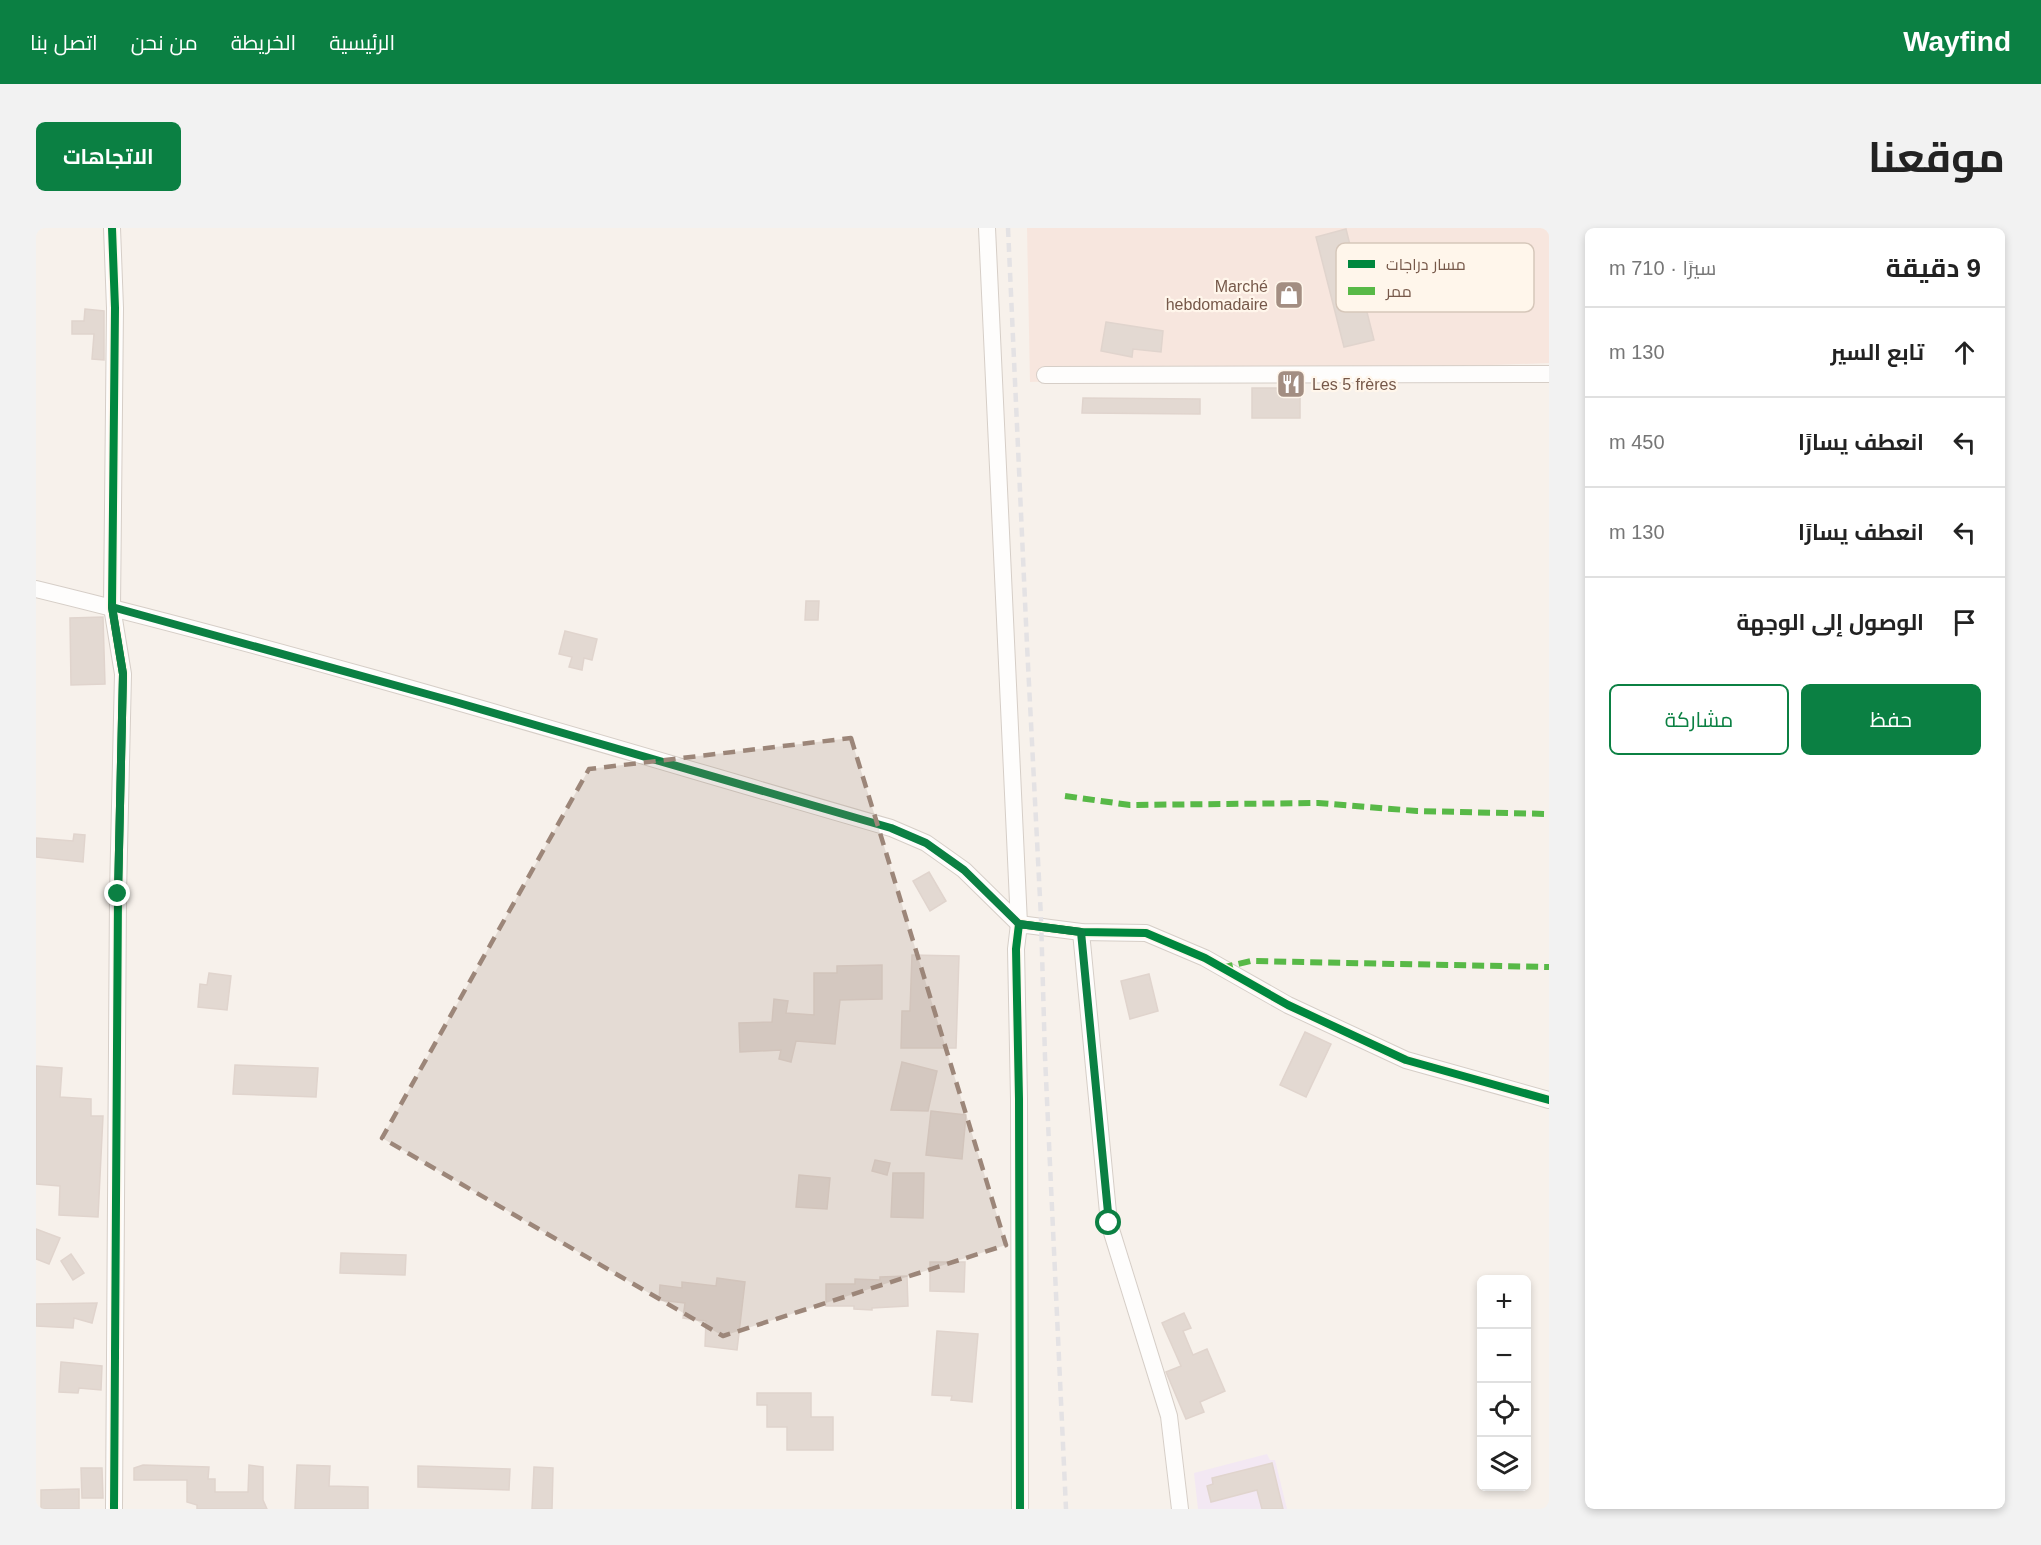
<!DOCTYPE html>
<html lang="ar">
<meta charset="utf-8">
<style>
body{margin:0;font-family:Arial,Cairo,sans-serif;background:#f2f2f2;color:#222;direction:rtl}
.controls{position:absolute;right:18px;bottom:18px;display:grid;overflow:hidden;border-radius:9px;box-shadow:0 3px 9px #0003}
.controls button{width:54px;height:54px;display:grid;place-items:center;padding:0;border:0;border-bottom:2px solid #e0e0e0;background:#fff;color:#222;font:30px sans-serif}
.stop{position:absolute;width:18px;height:18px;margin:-14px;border:4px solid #0b8043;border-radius:50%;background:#fff}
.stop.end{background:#0b8043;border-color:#fff;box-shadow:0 2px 6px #0008}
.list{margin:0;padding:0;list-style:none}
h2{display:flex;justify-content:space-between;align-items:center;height:78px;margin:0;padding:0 24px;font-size:26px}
h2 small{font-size:20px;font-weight:400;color:#767676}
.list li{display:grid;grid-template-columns:39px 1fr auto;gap:18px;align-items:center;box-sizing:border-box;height:90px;padding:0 24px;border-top:2px solid #e0e0e0}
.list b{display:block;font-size:22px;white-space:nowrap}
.list em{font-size:20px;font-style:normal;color:#767676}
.actions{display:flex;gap:12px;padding:18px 24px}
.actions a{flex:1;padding:14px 0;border:2px solid #0b8043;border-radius:9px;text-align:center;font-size:21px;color:#0b8043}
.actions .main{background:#0b8043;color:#fff}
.icon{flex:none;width:33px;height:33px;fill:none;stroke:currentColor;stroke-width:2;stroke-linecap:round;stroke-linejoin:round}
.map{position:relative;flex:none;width:1513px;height:1281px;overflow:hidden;direction:ltr;border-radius:9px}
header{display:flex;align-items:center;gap:36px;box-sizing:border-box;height:84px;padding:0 30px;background:#0b8043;color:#fff}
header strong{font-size:28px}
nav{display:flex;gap:33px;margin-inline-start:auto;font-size:21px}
.intro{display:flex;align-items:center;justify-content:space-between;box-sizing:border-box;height:144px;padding:0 36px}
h1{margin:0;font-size:42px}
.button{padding:15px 27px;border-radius:9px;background:#0b8043;color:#fff;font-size:21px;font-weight:700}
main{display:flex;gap:36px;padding:0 36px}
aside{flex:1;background:#fff;border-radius:9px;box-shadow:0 3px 9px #0003}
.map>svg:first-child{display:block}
.commercial{fill:#f7e6de}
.education{fill:#f3e8f3}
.building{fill:#e3d9d2;stroke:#e0d4cd;stroke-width:1.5}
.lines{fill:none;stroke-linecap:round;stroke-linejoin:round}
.minor-casing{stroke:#d6cec7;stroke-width:18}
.minor{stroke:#fefdfc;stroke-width:16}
.rail{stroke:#e4e2e4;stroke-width:4.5;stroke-dasharray:9 6;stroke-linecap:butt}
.quiet{stroke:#58b947;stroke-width:6;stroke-dasharray:12 6;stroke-linecap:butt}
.cycleway-casing{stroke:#fff6eb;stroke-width:11}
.cycleway{stroke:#00873e;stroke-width:8}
.route{stroke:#0b8043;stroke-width:8}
.marked{fill:#9c8679;fill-opacity:0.2;stroke:#9c8679;stroke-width:4.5;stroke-dasharray:12 8;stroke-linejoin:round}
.labels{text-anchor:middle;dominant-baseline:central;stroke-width:4.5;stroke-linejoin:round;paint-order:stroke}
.poi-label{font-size:16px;fill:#765849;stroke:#fff6eb;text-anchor:end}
.key{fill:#fff6eb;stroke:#d6c7ba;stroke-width:1.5}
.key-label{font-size:16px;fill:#765849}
</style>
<header>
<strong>Wayfind</strong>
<nav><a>الرئيسية</a><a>الخريطة</a><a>من نحن</a><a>اتصل بنا</a></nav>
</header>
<div class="intro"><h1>موقعنا</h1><a class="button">الاتجاهات</a></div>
<main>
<aside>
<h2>9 دقيقة<small>سيرًا · 710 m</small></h2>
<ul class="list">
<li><svg class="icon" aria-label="ahead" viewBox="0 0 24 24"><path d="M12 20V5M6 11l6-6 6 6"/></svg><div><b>تابع السير</b></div><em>130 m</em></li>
<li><svg class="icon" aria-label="left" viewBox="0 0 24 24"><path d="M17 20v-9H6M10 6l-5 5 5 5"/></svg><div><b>انعطف يسارًا</b></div><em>450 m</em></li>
<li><svg class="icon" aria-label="left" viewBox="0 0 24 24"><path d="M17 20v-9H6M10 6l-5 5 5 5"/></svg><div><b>انعطف يسارًا</b></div><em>130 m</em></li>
<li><svg class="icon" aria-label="arrive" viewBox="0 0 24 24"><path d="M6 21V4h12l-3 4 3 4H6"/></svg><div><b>الوصول إلى الوجهة</b></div></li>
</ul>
<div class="actions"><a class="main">حفظ</a><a>مشاركة</a></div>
</aside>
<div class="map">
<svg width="1513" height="1281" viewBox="0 0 1513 1281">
<rect width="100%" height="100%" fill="#f7f1eb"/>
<polygon class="commercial" points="991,0 1513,0 1513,135 994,154"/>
<polygon class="education" points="1231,1226 1234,1232 1239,1232 1251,1281 1162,1281 1158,1245"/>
<g class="building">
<polygon points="1310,1 1338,112 1308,119 1280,9"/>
<polygon points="49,81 68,83 68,132 56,131 58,106 36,106 36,93 48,93"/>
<polygon points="1070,94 1127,103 1125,124 1097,121 1096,129 1065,123"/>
<rect x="1216" y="160" width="48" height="30"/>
<polygon points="1047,170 1164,171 1164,186 1046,185"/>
<polygon points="770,373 783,373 782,392 769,392"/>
<polygon points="67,389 69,456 35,457 34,390"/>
<polygon points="529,403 561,411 556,432 548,430 546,442 533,439 536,429 523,426"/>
<polygon points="38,606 49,607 47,634 0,629 0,610 37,613"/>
<polygon points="893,644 910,673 894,683 877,653"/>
<polygon points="876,727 923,728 920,820 865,820 866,783 874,783"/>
<polygon points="846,737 846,771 804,772 799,816 760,813 755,834 743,831 745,822 704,824 703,795 736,794 738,771 752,773 750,785 778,787 778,745 801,745 801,738"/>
<polygon points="173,745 195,748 191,782 162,779 164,756 171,757"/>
<polygon points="1113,746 1122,783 1094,791 1085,753"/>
<polygon points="1269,804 1295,816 1270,869 1244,857"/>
<polygon points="866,834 901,843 892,883 855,882"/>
<polygon points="199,837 282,840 280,869 197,866"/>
<polygon points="0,838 26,840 24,869 55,871 55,888 67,888 62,989 23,987 24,958 0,956"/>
<polygon points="895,883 930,887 926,931 890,927"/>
<polygon points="839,932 854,935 851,947 836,943"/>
<polygon points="857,945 888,945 887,990 855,989"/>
<polygon points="763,947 794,950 791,981 760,979"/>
<polygon points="0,1001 24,1010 13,1036 0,1031"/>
<polygon points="305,1025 370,1027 369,1047 304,1045"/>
<polygon points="35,1026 48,1045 37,1052 25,1033"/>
<polygon points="894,1034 929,1034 928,1064 894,1063"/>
<polygon points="871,1048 872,1078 836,1080 836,1082 818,1081 818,1078 790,1078 790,1056 819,1056 819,1051 844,1052 844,1049"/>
<polygon points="681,1050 709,1054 701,1122 669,1118 670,1093 647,1090 649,1075 623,1072 624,1057 646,1060 646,1054 680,1058"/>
<polygon points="61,1075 56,1095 38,1090 37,1100 0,1098 0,1076"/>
<polygon points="1148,1085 1155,1100 1147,1103 1157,1127 1171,1121 1189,1163 1164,1174 1168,1184 1150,1191 1130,1144 1145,1138 1126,1095"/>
<polygon points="901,1103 942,1106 936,1174 915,1172 916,1168 896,1167"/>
<polygon points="25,1134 66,1138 65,1162 43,1160 42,1165 23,1164"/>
<polygon points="721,1165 775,1165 775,1189 797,1189 797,1222 751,1222 751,1199 731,1199 731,1177 721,1177"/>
<polygon points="1236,1235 1247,1281 1226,1281 1221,1262 1175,1274 1171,1258 1177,1256 1176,1250"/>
<polygon points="107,1237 173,1239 172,1251 179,1251 179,1264 212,1264 213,1237 227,1239 227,1272 231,1281 161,1281 161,1277 151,1274 151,1252 98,1252 98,1240"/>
<polygon points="261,1237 294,1238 293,1258 332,1259 332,1281 259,1281"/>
<polygon points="382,1238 474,1241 473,1262 382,1259"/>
<polygon points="498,1239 517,1240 516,1281 496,1281"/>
<polygon points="45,1240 66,1240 67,1270 46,1270"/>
<polygon points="43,1261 43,1281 5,1281 5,1262"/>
</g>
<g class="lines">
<g class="minor-casing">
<g id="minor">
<polyline points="76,0 79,80 76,379 87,446 82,666 78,1281"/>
<polyline points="951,0 983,696"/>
<polyline points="1009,147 1513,146"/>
<path d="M0,361C287,431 571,518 855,600L890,615L928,642L983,696"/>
<polyline points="1045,704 1073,995 1133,1188 1144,1281"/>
<polyline points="984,1281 983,871 980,721 983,696 1045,704 1110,705 1169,730 1252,777 1370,832 1513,872"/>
</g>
</g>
<use href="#minor" class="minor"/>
<polyline class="rail" points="972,0 991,417 1005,690 1009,829 1030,1281"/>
<g class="quiet">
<polyline points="1029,568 1094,577 1282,575 1381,583 1513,586"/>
<polyline points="1185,740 1215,733 1513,739"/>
</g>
<g class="cycleway-casing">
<g id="cycleway">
<polyline points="76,0 79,80 76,379 87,446 82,666 78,1281"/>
<polyline points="984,1281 983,871 980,721 983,696 1045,704 1110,705 1169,730 1252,777 1370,832 1513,872"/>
</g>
</g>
<use href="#cycleway" class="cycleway"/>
</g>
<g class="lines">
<polyline class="route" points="82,666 87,446 76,379 416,473 855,600 890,615 928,642 983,696 1045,704 1073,995"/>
</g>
<path class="marked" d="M815,510L970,1017L687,1108L346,910L553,541Z"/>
<defs>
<g id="shop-square" transform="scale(1.5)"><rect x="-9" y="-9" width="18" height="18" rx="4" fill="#a38e82" stroke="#fff6eb"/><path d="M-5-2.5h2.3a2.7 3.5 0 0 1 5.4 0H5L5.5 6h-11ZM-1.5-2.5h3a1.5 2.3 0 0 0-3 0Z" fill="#fff"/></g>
<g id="restaurant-square" transform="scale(1.5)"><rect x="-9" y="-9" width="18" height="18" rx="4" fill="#a38e82" stroke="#fff6eb"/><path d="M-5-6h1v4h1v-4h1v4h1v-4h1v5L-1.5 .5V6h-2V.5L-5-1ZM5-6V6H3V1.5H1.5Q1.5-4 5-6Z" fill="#fff"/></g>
</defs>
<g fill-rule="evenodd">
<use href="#shop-square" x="1253" y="67"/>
<use href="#restaurant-square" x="1255" y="156"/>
</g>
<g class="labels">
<g class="poi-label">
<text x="1232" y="58">Marché<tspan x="1232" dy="18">hebdomadaire</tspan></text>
<text x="1276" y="156" text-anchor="start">Les 5 frères</text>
</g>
</g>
<rect x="1300" y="15" width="198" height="69" rx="9" class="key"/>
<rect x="1312" y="32" width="27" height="8" fill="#00873e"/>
<rect x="1312" y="59" width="27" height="8" fill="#58b947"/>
<g class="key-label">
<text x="1350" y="42">مسار دراجات</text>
<text x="1350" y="69">ممر</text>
</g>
</svg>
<div class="controls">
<button>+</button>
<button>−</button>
<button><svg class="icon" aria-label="locate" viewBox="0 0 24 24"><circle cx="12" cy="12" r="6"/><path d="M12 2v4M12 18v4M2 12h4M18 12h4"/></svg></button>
<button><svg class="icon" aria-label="layers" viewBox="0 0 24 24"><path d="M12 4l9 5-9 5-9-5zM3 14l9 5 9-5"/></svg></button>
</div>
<div class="stop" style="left:1073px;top:995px"></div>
<div class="stop end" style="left:82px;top:666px"></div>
</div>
</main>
